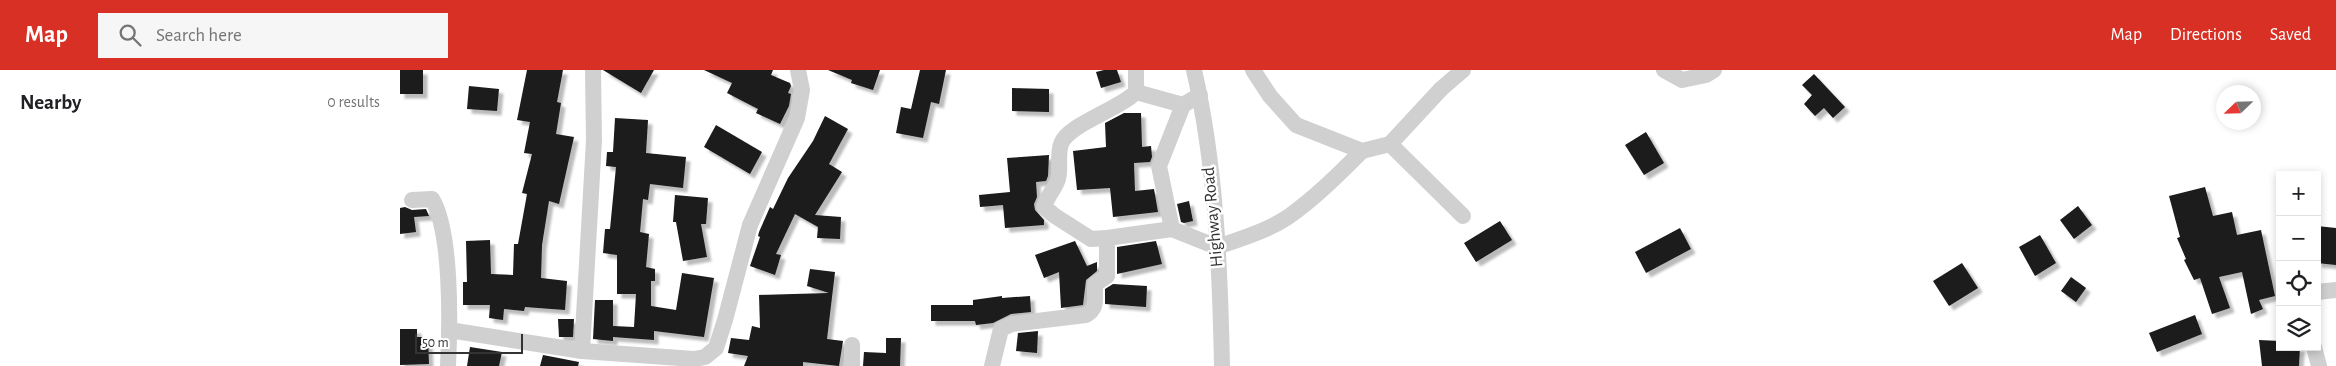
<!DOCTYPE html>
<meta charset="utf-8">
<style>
body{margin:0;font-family:"Alegreya Sans",sans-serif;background:#f6f6f6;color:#202124}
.controls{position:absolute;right:15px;bottom:15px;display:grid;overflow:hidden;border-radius:0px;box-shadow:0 2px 8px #0003}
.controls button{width:45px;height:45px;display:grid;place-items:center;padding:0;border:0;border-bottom:1px solid #e0e0e0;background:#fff;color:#202124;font:25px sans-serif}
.compass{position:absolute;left:1816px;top:15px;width:45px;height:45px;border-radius:50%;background:#fff;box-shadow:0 2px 8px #0003;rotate:247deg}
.scale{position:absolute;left:15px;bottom:12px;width:108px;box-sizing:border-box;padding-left:5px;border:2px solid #333;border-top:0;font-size:14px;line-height:18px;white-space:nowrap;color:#333;-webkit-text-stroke:4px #fff;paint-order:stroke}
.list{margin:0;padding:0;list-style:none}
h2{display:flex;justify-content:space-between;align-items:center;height:65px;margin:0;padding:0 20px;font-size:21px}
h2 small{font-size:16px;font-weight:400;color:#757577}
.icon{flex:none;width:28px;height:28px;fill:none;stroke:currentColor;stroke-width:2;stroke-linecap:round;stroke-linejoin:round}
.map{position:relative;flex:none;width:1936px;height:296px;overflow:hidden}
header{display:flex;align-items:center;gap:30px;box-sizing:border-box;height:70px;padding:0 25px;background:#d93025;color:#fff}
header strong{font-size:24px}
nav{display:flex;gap:28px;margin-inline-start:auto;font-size:18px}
.search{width:350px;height:45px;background:#f6f6f6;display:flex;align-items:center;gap:12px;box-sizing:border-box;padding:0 18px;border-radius:0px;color:#757577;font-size:19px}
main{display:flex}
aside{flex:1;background:#fff}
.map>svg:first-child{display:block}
.building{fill:#1a1a1a;filter:url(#shadow)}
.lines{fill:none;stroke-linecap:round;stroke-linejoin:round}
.minor{stroke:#d0d0d0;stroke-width:16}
.labels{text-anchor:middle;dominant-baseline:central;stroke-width:5;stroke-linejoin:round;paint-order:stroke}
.street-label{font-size:18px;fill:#333;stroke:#fff}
</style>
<header>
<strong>Map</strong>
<div class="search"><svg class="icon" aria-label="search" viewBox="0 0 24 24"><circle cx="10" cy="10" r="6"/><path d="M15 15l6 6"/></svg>Search here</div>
<nav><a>Map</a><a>Directions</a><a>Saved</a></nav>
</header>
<main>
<aside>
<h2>Nearby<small>0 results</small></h2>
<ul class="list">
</ul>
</aside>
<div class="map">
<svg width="1936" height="296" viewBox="0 0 1936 296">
<defs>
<filter id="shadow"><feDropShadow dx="4.5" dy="4.5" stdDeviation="1" flood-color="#0004"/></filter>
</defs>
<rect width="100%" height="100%" fill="#fff"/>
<g class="building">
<rect x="0" y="0" width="23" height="24"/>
<polygon points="127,0 163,0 157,32 161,33 156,64 174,67 159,134 149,131 142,175 141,208 167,211 165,240 125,237 124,241 104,239 103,250 89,248 90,235 63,235 63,212 67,212 66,171 90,170 91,204 113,205 114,174 118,174 127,124 122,123 132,84 124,83 130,52 117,50"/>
<polygon points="203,0 254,0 241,23"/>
<polygon points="304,0 373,0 371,5 390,13 391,16 388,23 391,24 389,36 380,54 356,43 358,39 327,23 332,13"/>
<polygon points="428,0 480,0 473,20 451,13 452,10"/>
<polygon points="520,0 546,0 539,34 531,32 523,68 496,63 501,37 511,39"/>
<polygon points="704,0 717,0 721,12 701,18 696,2"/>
<polygon points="1414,4 1445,37 1433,48 1424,38 1415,46 1404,34 1412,25 1402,15"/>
<polygon points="69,16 99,19 97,41 67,39"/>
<polygon points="612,18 649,19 649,42 612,41"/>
<polygon points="724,43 741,43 742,77 751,76 752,87 750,92 734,93 735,121 754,119 758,142 713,147 710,118 677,120 673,81 706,77 705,53"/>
<polygon points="425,46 448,59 429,94 442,102 415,145 441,147 440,169 417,168 418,157 395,144 376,184 381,185 375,205 350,196 360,167 358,166 359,162 370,137 373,139 388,108 413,71"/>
<polygon points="215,48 248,50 246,83 286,87 283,118 250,114 248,130 243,129 240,162 249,164 246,197 255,199 255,211 251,211 251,236 276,240 282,203 314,208 304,267 254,261 254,270 213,267 213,271 193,269 195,230 213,230 213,256 234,257 236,224 217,224 217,185 203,183 205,159 210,159 216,97 206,96 207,82 213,82"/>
<polygon points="316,55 362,82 350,104 304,77"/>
<polygon points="1246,62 1264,93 1244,105 1225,75"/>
<polygon points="649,85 648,106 646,111 636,112 637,127 634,134 635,140 644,150 644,155 605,158 603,135 580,137 579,125 610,122 607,88"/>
<polygon points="1805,117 1813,146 1832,142 1837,165 1861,160 1875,226 1859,230 1863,239 1851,244 1842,202 1819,207 1830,238 1812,244 1800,208 1794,210 1784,190 1786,189 1777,168 1780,167 1769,126"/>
<polygon points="275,125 308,128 306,154 301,154 307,187 283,191 276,152 273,152"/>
<polygon points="789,131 793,151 784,153 781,152 777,134"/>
<polygon points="1678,136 1692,155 1674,169 1660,150"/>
<polygon points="5,137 12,140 26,139 29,146 14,147 16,162 0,164 0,138"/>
<polygon points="1100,151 1112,170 1076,192 1064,173"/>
<polygon points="1917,156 1936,158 1936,195 1917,193"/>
<polygon points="1280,158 1291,179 1246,203 1235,182"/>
<polygon points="1640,165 1656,193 1635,206 1619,177"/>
<polygon points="675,171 687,196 697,192 697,201 686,210 683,235 661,238 659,202 644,208 635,185"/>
<polygon points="756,171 762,194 717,204 717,177"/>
<polygon points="1562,193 1578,218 1549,236 1533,211"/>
<polygon points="410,199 435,202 427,269 443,271 439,296 403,292 403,296 344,296 348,286 328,283 331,268 349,270 352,256 360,258 359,225 429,223 407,216"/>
<polygon points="1671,207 1686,218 1676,232 1661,221"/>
<polygon points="713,214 747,216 746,237 705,234 705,219"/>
<polygon points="602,226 602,228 630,226 631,242 611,244 593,253 576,255 575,251 531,251 531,235 573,235 573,230"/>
<polygon points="1795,245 1802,264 1757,282 1749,263"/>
<polygon points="158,249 174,249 173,267 159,267"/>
<polygon points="0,259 17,259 17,267 28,267 29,294 0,295"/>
<polygon points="638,261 637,283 616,281 618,263"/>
<polygon points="486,268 501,268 500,296 463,296 464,282 486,283"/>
<polygon points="1859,270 1880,271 1880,277 1900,277 1899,296 1862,296"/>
<polygon points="70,277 102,282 99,296 67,296"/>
<polygon points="143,285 179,292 178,296 140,296"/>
</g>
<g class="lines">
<g class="minor">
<path d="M794,0C816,96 820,197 822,296"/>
<polyline points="853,0 870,26 896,55 962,81 990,74 1041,19 1063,0"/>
<polyline points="1264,0 1282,10 1306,5 1314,0"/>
<polyline points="736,22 783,35"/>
<polyline points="990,74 1063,146"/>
<path d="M12,130L32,129C52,162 50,255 48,296"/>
<polyline points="772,159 759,96 783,35 800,25"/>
<path d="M707,168L691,169L655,146L644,137C647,126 655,119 658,109C661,98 657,86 661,74C667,55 720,39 736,22V0"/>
<polyline points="1917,222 1936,220"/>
<polyline points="49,260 182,281 294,289 305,287 316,278 325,250 350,155 397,48 402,20 398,0"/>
<polyline points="452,275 452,296"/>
<polyline points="1914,277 1919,296"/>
<polyline points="182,281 194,70 193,0"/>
<path d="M592,296L601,259L612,254L686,245C699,237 694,228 695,214L707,206V168L772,159L817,177C840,169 867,161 888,147C915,128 939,104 962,81"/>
</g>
</g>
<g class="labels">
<g class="street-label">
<text transform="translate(813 147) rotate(-95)">Highway Road</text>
</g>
</g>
</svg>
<div class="controls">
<button>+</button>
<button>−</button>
<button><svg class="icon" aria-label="locate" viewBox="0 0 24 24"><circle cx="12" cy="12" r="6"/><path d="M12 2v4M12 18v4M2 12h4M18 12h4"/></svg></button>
<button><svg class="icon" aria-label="layers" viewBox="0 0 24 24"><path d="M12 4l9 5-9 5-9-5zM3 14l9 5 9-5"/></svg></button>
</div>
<svg class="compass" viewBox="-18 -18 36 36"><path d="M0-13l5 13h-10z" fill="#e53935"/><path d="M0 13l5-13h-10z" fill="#757577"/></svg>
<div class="scale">50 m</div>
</div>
</main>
